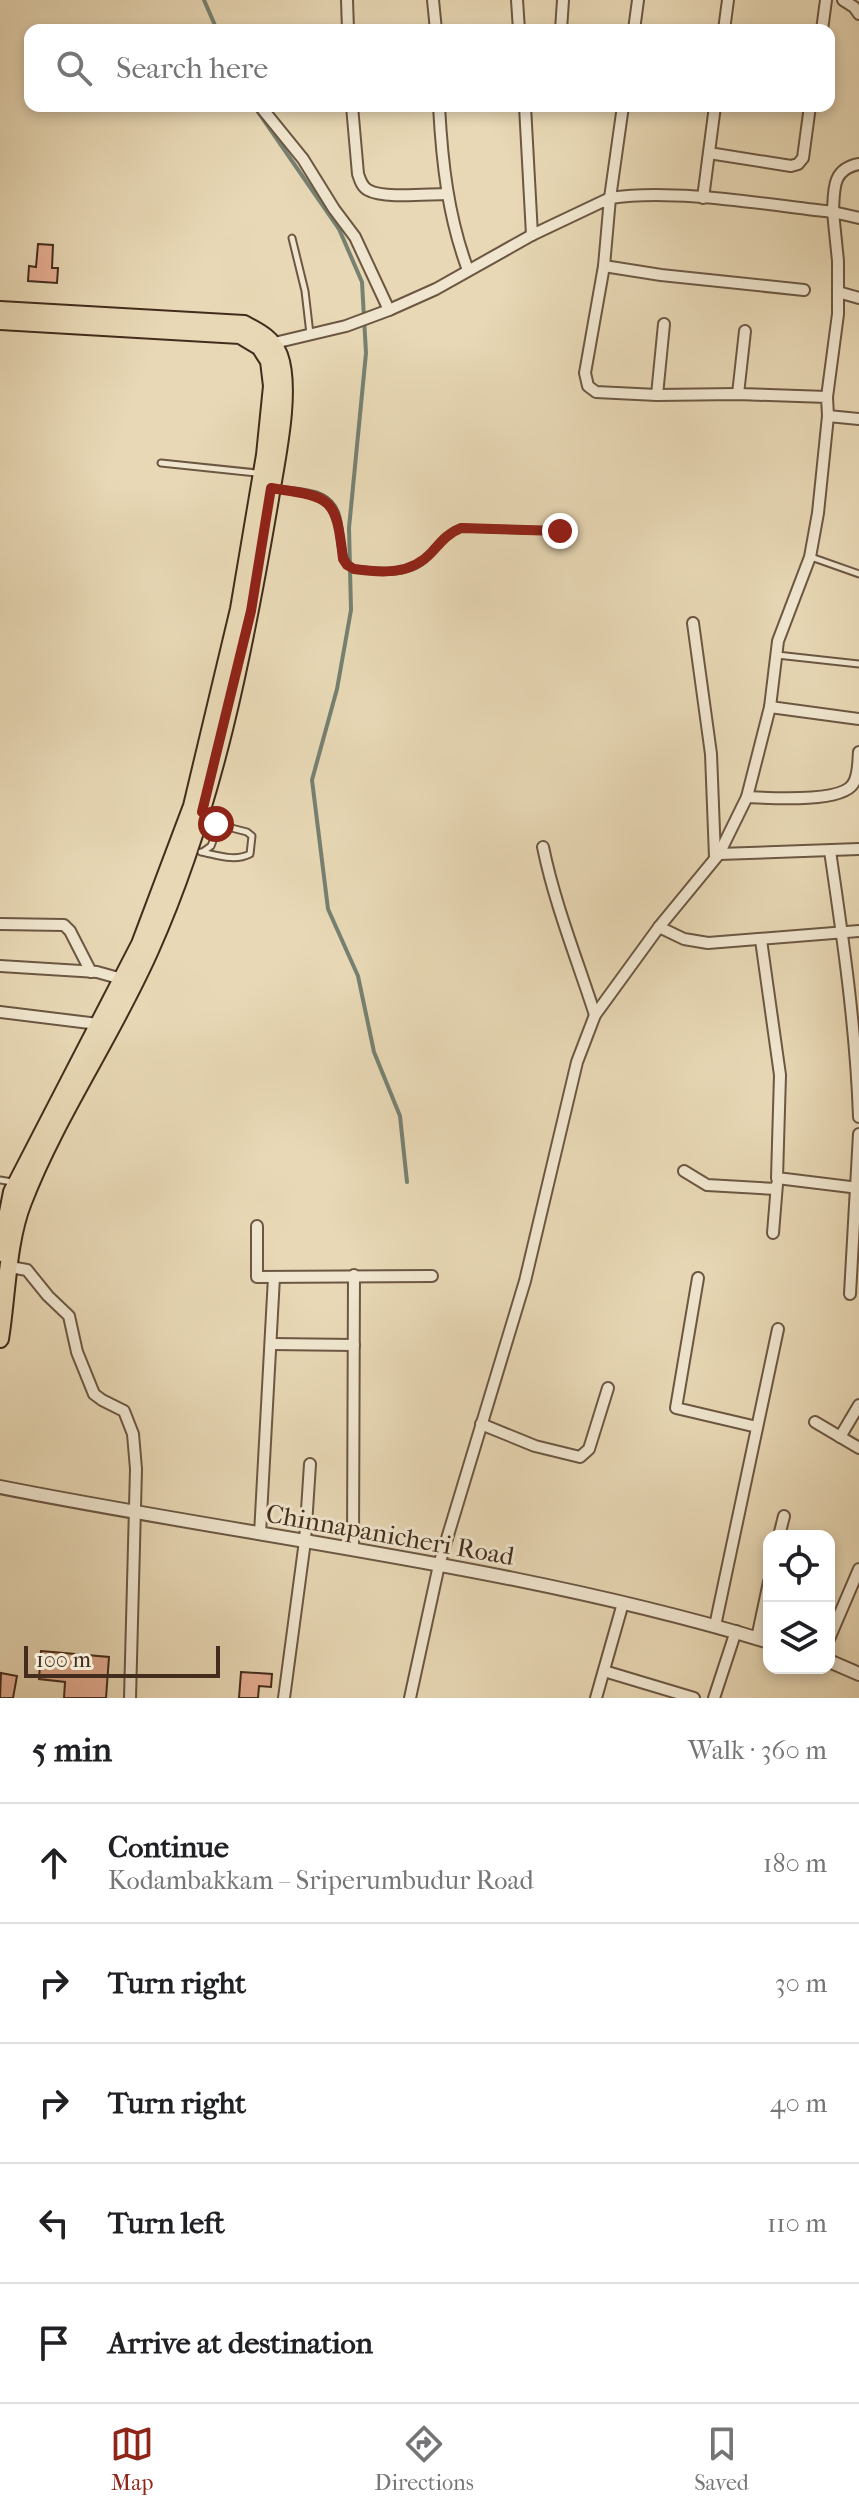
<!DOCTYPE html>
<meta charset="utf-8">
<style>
body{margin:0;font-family:"IM FELL French Canon",serif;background:#f6f6f6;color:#202124}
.controls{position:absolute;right:24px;bottom:24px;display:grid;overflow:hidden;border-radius:16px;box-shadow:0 4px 12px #0003}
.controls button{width:72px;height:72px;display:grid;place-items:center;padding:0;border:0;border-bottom:2px solid #e0e0e0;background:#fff;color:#202124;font:40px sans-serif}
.scale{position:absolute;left:24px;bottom:20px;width:196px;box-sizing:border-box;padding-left:8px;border:4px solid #432c1d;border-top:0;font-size:22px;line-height:28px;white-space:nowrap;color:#432c1d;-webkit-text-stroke:6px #f0e6cf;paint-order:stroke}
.stop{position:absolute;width:24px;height:24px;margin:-18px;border:6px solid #8f2418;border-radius:50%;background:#fff}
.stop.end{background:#8f2418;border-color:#fff;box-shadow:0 2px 8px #0008}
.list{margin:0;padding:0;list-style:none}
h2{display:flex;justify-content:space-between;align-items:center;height:104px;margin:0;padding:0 32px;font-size:34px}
h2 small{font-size:26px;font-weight:400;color:#757577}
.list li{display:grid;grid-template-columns:52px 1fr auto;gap:24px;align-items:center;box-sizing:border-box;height:120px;padding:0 32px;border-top:2px solid #e0e0e0}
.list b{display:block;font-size:30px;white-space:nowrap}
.list p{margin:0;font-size:26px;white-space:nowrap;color:#757577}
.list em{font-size:26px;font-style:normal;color:#757577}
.icon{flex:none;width:44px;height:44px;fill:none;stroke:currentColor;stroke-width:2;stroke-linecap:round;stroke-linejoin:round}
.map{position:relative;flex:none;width:859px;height:1698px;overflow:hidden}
.search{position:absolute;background:#fff;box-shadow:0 4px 12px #0003;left:24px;right:24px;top:24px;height:88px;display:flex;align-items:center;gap:20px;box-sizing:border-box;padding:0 28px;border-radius:16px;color:#757577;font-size:30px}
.sheet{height:704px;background:#fff}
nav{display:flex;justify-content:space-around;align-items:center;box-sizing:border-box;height:112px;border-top:2px solid #e0e0e0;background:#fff;font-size:22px;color:#757577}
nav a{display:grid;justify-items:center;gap:4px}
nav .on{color:#8f2418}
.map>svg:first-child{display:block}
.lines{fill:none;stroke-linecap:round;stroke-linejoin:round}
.stream{stroke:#768172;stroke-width:4}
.building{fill:#e6ae93;stroke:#432c1d;stroke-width:2}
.service-casing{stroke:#6c5743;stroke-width:9}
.minor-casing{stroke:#6c5743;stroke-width:14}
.tertiary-casing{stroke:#6c5743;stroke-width:16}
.primary-casing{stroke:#432c1d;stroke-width:20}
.service{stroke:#f0e6cf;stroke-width:5}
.minor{stroke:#f0e6cf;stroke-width:10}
.tertiary{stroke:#f0e6cf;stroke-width:12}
.primary{stroke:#e8d8b5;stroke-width:16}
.route{stroke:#8f2418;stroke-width:10}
.labels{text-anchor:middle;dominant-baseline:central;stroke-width:6;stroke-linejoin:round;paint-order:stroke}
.street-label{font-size:26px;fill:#432c1d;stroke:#f0e6cf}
</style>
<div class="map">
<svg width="859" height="1698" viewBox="0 0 859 1698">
<rect width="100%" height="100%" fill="#e8d8b5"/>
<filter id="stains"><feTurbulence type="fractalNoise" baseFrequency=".0025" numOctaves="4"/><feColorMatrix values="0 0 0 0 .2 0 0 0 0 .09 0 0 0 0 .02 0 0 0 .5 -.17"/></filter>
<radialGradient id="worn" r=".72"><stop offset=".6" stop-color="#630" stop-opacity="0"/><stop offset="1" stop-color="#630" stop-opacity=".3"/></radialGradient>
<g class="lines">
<g class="stream">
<polyline points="204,0 217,30"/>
<polyline points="254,106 339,229 362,282 366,353 349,528 351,610 337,689 312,780 328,909 358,976 374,1052 400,1116 407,1182"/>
</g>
</g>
<g class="building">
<polygon points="38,244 53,245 52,268 58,268 57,283 28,281 29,266 36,267"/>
<polygon points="41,1651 109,1657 106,1698 64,1698 65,1682 39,1679"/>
<polygon points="241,1672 272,1674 271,1687 259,1686 258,1698 239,1698"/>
<polygon points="1,1673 17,1676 13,1698 0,1698"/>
</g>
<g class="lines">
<g class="service-casing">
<g id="service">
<polyline points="292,238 305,291 310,334"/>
<polyline points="161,463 257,473"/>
<path d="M276,489C290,491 308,491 321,497C351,512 330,556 354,569C378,572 409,576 427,557C438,546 445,533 461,528L560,531"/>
<polyline points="811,557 859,574"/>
<polyline points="777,655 859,664"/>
<polyline points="203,813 212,818 217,830 211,846 204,851"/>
<path d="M201,852C217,855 234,862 250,854L252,836L247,832L216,824"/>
<polyline points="0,1180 12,1182"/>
</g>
</g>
<g class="minor-casing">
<g id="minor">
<polyline points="347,0 348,30"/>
<polyline points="433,0 436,30"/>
<polyline points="517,0 519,30"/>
<polyline points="843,0 854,7 859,14"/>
<polyline points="561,30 563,0"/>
<polyline points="634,30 638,0"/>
<polyline points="724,30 728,0"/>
<polyline points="822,30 826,0"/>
<polyline points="260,106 303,159 334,209 355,237 389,310"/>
<path d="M352,106L358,174C360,180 362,187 368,190C383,199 428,194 447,194"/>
<path d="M439,106C442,162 448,217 468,270"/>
<polyline points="525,106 532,235"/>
<path d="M623,106L610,198C674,188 768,205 833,212C834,189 832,169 859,164"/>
<polyline points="709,153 791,166 798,164 803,158 810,106"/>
<polyline points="703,198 715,106"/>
<polyline points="604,266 661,275 804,290"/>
<polyline points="838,292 859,298"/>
<polyline points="270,344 346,326 389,310 436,289 532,235 610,198 604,266 585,373 588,386 596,392 657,395 738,394 827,397 828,416 818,513 810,557 778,641 770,707 747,797 719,854 659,927 595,1015 577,1062 525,1281 439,1565 410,1698"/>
<polyline points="738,394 745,331"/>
<polyline points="657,395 664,324"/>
<polyline points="827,397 838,314 838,261 833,212 859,218"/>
<polyline points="828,416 859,419"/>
<polyline points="693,623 711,754 715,857"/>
<polyline points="770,707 859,719"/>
<path d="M747,797C769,798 841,803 853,784C859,775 858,762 859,752"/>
<path d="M543,847C555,905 577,959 595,1015"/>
<path d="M830,851C843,939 856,1028 859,1117"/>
<polyline points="719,854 859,849"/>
<polyline points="0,924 64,925 70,931 91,972"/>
<polyline points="659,927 684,939 708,943 859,931"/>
<polyline points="761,940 780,1075 777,1178 859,1188"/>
<polyline points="0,966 97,972 122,979"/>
<polyline points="0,1012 98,1024"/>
<polyline points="684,1171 707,1185 776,1189"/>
<polyline points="257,1226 257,1277 432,1276"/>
<polyline points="773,1233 777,1184"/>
<polyline points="10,1267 27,1270 48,1296 69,1316 77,1352 94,1394 102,1400 124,1411 133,1434 136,1469 130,1698"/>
<polyline points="698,1278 676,1408 757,1427"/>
<polyline points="850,1294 859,1134"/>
<polyline points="272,1344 354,1345"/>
<polyline points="815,1422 859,1448"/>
<polyline points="481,1424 535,1446 580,1457 589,1449 608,1388"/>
<polyline points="840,1437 859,1405"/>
<polyline points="260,1534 274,1277"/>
<polyline points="779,1536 784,1516"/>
<polyline points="353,1549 354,1275"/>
<polyline points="715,1626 778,1329"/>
<polyline points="757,1638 769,1582"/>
<polyline points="829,1639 859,1569"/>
<polyline points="604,1671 694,1698"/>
<polyline points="284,1698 305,1541 310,1464"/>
<polyline points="596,1698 623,1603"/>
<polyline points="714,1698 736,1631"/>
</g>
</g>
<g class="tertiary-casing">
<g id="tertiary">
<path d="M0,1487C256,1538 519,1566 769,1642"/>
<polyline points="829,1661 859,1674"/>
</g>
</g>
<g class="primary-casing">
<g id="primary">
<path d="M0,310L244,324C259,332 272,338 279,355C292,390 276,461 270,499C244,652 214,806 151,948C113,1035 57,1114 23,1202C7,1242 7,1297 0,1339"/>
<polyline points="0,321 240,335 260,347 269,361 272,386 265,455 239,609 192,806 140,944 12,1192 0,1253"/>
</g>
</g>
<use href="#service" class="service"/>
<use href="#minor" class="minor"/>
<use href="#tertiary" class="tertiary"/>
<use href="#primary" class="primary"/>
</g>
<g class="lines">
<path class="route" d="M216,824L202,812L251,611L271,488C331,497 336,496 343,559L347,565L354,569C382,573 411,575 432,552C441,542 448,533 461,528L560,531"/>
</g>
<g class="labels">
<g class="street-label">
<text transform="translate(390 1535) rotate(10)">Chinnapanicheri Road</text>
</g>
</g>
<rect width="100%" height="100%" filter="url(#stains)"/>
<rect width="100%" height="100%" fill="url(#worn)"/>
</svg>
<div class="controls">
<button><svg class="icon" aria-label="locate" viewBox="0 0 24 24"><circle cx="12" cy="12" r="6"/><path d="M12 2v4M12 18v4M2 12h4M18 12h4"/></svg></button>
<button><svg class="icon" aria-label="layers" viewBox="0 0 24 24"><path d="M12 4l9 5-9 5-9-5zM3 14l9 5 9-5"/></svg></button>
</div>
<div class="scale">100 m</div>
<div class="stop" style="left:216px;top:824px"></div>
<div class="stop end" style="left:560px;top:531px"></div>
<div class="search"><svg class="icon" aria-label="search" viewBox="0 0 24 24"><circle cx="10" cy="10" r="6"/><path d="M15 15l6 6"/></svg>Search here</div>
</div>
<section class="sheet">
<h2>5 min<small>Walk · 360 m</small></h2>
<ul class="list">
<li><svg class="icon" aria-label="ahead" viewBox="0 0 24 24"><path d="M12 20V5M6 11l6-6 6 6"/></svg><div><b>Continue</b><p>Kodambakkam – Sriperumbudur Road</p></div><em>180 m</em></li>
<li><svg class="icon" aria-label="right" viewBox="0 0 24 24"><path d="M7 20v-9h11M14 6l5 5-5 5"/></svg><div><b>Turn right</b></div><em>30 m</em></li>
<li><svg class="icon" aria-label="right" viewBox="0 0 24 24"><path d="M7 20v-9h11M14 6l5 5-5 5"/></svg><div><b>Turn right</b></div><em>40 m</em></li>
<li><svg class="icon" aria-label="left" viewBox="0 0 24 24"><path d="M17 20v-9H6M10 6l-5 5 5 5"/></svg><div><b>Turn left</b></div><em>110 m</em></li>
<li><svg class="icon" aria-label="arrive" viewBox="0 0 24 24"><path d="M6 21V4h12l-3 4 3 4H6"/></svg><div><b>Arrive at destination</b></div></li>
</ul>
</section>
<nav>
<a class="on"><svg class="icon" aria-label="map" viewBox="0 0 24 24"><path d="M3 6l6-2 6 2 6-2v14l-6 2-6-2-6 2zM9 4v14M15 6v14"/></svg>Map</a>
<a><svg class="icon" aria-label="directions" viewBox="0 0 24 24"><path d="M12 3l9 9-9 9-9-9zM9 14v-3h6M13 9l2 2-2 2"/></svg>Directions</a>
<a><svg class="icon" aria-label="saved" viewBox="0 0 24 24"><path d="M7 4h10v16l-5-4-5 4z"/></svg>Saved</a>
</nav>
